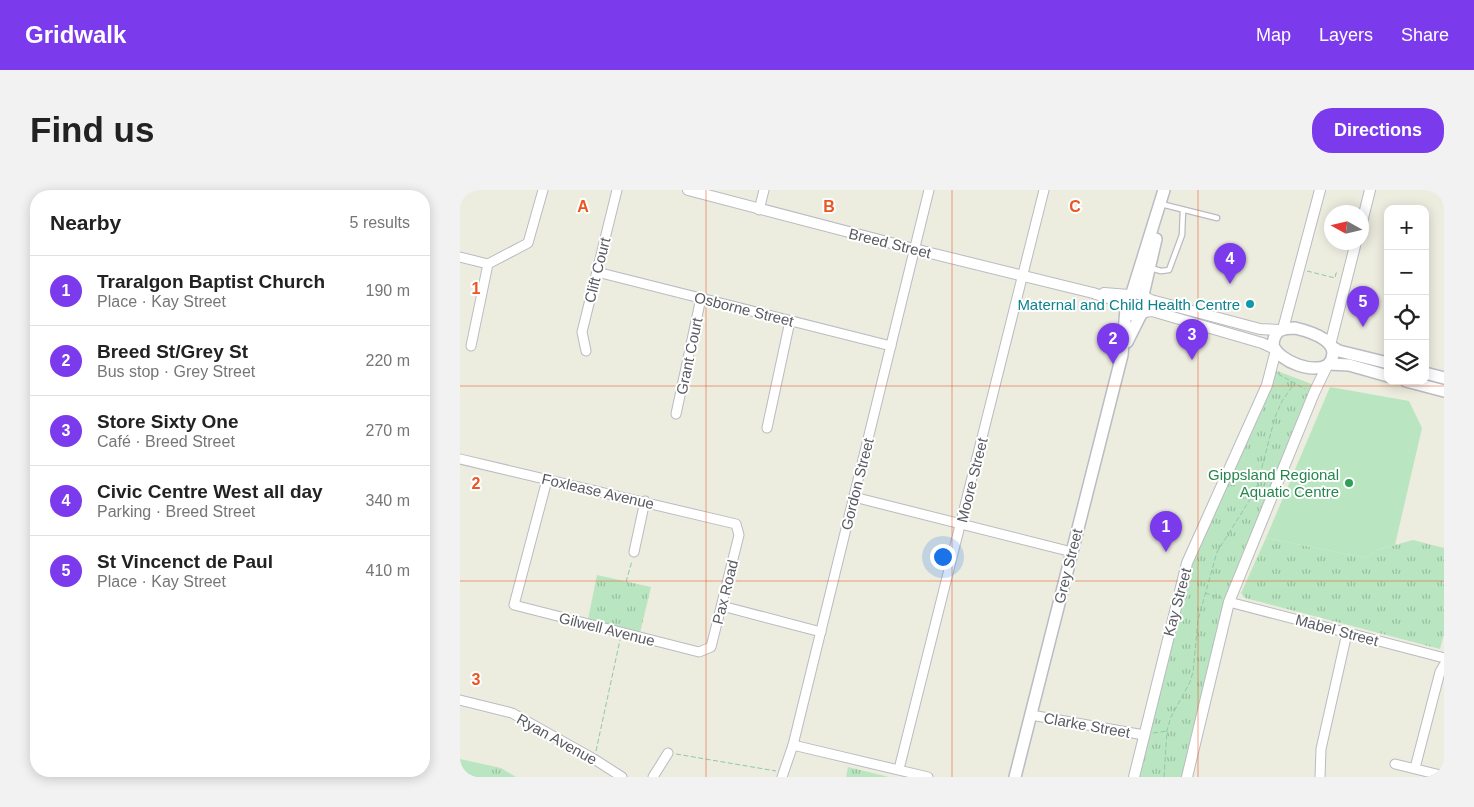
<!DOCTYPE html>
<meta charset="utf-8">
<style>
body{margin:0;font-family:Helvetica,sans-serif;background:#f2f2f2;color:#222}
.controls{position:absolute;right:15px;top:15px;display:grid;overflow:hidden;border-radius:10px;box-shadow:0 2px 12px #0003}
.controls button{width:45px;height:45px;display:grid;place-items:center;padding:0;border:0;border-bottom:1px solid #e0e0e0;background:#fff;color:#222;font:25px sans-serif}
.compass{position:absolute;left:864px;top:15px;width:45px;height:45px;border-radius:50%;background:#fff;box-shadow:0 2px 12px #0003;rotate:278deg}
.you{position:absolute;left:482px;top:366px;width:18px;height:18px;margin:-12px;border:4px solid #fff;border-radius:50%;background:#1a73e8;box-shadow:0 0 0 8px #1a73e833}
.badge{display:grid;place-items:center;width:32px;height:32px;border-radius:50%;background:#7c3aed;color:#fff;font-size:16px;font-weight:700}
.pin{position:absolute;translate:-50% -41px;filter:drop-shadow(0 1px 2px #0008)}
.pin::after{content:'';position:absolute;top:26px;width:18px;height:15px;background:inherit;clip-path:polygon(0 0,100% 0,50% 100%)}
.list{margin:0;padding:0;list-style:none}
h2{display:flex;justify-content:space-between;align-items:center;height:65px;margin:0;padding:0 20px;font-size:21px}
h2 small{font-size:16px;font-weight:400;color:#767676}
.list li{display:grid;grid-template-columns:32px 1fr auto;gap:15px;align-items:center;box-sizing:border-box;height:70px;padding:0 20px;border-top:1px solid #e0e0e0}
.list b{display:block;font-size:19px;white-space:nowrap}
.list p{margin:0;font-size:16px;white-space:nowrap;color:#767676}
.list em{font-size:16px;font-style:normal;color:#767676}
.icon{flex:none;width:28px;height:28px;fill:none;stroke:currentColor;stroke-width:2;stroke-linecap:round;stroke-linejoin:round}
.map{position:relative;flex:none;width:984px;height:587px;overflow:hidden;border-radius:20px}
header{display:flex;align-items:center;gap:30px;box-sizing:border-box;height:70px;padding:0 25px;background:#7c3aed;color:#fff}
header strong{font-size:24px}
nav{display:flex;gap:28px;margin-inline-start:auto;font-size:18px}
.intro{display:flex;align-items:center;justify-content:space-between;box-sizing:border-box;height:120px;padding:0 30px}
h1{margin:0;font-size:35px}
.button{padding:12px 22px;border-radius:20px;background:#7c3aed;color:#fff;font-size:18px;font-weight:700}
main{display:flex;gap:30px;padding:0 30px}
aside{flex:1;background:#fff;border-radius:20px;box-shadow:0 2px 12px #0003}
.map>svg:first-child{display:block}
.park{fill:url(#park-tufts)}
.garden{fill:#b9e6c1}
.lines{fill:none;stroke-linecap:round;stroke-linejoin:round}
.service-casing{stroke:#babbc2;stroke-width:7}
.minor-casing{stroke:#babbc2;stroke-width:11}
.tertiary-casing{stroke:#babbc2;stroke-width:12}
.secondary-casing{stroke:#babcc4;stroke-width:14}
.path{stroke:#92c7aa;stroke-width:1;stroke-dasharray:5 2.5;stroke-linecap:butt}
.service{stroke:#fff;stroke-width:4.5}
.minor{stroke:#fff;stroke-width:9}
.tertiary{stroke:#fff;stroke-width:10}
.secondary{stroke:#fff;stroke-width:11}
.grid{fill:none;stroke:#ea5522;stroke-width:1;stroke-opacity:0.55}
.culture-dot{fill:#0f9aa8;stroke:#fff;stroke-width:2}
.leisure-dot{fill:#2e9e5b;stroke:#fff;stroke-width:2}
.labels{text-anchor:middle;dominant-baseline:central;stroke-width:4;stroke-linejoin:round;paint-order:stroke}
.street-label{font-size:15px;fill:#585b61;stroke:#fff}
.culture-label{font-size:15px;fill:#0d838f;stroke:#fff;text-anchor:end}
.leisure-label{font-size:15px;fill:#27864d;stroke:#fff;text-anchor:end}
.grid-label{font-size:16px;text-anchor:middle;font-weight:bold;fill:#ea5522;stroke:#fff;stroke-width:4;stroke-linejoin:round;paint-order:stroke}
</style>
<header>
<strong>Gridwalk</strong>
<nav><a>Map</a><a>Layers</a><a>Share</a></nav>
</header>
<div class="intro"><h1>Find us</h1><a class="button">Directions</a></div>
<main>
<aside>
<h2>Nearby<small>5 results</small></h2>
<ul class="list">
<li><span class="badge">1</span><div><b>Traralgon Baptist Church</b><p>Place · Kay Street</p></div><em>190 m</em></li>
<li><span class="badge">2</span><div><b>Breed St/Grey St</b><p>Bus stop · Grey Street</p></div><em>220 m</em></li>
<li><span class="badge">3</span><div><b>Store Sixty One</b><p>Café · Breed Street</p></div><em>270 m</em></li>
<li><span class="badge">4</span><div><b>Civic Centre West all day</b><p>Parking · Breed Street</p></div><em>340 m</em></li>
<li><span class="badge">5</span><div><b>St Vincenct de Paul</b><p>Place · Kay Street</p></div><em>410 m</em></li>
</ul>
</aside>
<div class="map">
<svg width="984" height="587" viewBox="0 0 984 587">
<defs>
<pattern id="park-tufts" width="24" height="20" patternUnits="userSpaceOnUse" patternTransform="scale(1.25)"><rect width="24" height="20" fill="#b9e6c1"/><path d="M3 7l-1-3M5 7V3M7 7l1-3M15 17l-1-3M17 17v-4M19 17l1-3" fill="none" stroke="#99bda0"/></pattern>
</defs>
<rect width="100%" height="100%" fill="#ececdf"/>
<g class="park">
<polygon points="812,179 857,196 769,412 727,587 674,587 727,373"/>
<polygon points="806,348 906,368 917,360 953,350 984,358 984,444 980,459 785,408 781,403"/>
<polygon points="137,385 191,397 179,447 127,434"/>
<polygon points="0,569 41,578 56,587 0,587"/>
<polygon points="388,577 429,587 386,587"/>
</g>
<g class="garden">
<polygon points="870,197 949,211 962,238 935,355 917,360 906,368 806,348"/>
<polygon points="0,574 34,584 33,587 0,587"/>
</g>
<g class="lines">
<g class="service-casing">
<g id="service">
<polyline points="701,14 757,28"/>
<polyline points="690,78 701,81 709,80 722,45 723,20"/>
</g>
</g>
<g class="minor-casing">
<g id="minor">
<polyline points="299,20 304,0"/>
<polyline points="0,67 28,74 68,53 83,0"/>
<polyline points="137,82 431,156"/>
<polyline points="11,156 28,74"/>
<polyline points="126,161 122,142 157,0"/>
<polyline points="216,224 241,108"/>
<polyline points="307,238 330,131"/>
<polyline points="0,269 276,334 279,345 251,457 239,462 54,415 87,290"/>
<polyline points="394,307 612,362"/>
<polyline points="174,362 185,311"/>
<polyline points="769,412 984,468"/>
<polyline points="262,416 361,442"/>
<polyline points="0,510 52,523 134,569 162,587"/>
<polyline points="571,525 684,545"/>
<polyline points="333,555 468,587"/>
<polyline points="935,574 984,586"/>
<polyline points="955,578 980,482 984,475"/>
<polyline points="439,579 584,0"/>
<polyline points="193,587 208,563"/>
<polyline points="322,587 333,555 469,0"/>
<polyline points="860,587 861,559 887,443"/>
</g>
</g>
<g class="tertiary-casing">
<g id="tertiary">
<polyline points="228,0 454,59 633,103 651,109 665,117"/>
<polyline points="902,32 910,0"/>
<polyline points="644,103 669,105"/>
<polyline points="685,107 691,110 800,139 819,140"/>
<polyline points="684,122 692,121 802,153 815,159"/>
<polyline points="823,139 860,0"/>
<polyline points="870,155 896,52"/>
<polyline points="674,587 727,373 807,195 816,160"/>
<polyline points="727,587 769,412 854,203 867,176"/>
</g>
</g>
<g class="secondary-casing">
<g id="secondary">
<circle cx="676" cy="114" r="11"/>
<polyline points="672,103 704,0"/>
<polyline points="683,105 696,49"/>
<path d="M835,138C852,142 884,152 869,174C855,185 819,172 813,155C814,140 822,138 835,138Z"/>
<polyline points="667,152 681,124"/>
<polyline points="872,157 879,161 928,173"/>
<polyline points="869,174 889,175 928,186"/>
<polyline points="965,183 984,188"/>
<polyline points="946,191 984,201"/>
<polyline points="555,587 662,165 666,119"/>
</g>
</g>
<g class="path">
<polyline points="847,81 875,88 876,83 878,83"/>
<polyline points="818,184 845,199"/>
<polyline points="166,392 172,371"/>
<polyline points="745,403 762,408"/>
<polyline points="693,543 707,541"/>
<polyline points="136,561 160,450"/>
<polyline points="216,564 316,581"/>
<polyline points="704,587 707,540 711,527 730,492 733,482 738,430 757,362 796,300 815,227 822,211 834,194"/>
</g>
<use href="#service" class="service"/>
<use href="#minor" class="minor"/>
<use href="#tertiary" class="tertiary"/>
<use href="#secondary" class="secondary"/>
</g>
<path class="grid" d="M246,0V587M492,0V587M738,0V587M0,196H984M0,391H984"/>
<circle class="culture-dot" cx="790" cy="114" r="5"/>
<circle class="leisure-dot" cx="889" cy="293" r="5"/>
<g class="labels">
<g class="street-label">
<text transform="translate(430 53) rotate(14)">Breed Street</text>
<text transform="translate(137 80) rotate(-76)">Clift Court</text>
<text transform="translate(284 119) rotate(14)">Osborne Street</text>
<text transform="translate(229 166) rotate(-78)">Grant Court</text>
<text transform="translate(512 290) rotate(-76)">Moore Street</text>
<text transform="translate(397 294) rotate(-76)">Gordon Street</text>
<text transform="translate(138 301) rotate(13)">Foxlease Avenue</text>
<text transform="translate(608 376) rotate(-76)">Grey Street</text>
<text transform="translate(265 402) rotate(-76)">Pax Road</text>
<text transform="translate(717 412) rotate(-75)">Kay Street</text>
<text transform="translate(147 439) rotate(14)">Gilwell Avenue</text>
<text transform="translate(877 440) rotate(15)">Mabel Street</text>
<text transform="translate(627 535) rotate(10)">Clarke Street</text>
<text transform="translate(97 549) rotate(29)">Ryan Avenue</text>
</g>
<g class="culture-label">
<text x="780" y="114">Maternal and Child Health Centre</text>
</g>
<g class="leisure-label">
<text x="879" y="284">Gippsland Regional<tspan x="879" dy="17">Aquatic Centre</tspan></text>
</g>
</g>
<g class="grid-label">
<text x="123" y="22">A</text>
<text x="369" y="22">B</text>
<text x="615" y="22">C</text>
<text x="16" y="104">1</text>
<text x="16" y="299">2</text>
<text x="16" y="495">3</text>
</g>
</svg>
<div class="controls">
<button>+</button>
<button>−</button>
<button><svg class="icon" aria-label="locate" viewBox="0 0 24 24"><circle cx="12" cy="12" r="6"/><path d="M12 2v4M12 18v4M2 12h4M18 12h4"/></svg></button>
<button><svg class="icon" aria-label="layers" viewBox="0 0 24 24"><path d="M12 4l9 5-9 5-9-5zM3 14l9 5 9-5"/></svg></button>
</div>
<svg class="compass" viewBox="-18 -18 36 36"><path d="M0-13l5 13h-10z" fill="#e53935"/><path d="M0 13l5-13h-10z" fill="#767676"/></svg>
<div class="you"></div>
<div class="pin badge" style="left:706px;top:362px">1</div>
<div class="pin badge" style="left:653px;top:174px">2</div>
<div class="pin badge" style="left:732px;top:170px">3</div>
<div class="pin badge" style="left:770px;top:94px">4</div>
<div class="pin badge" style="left:903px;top:137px">5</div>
</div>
</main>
